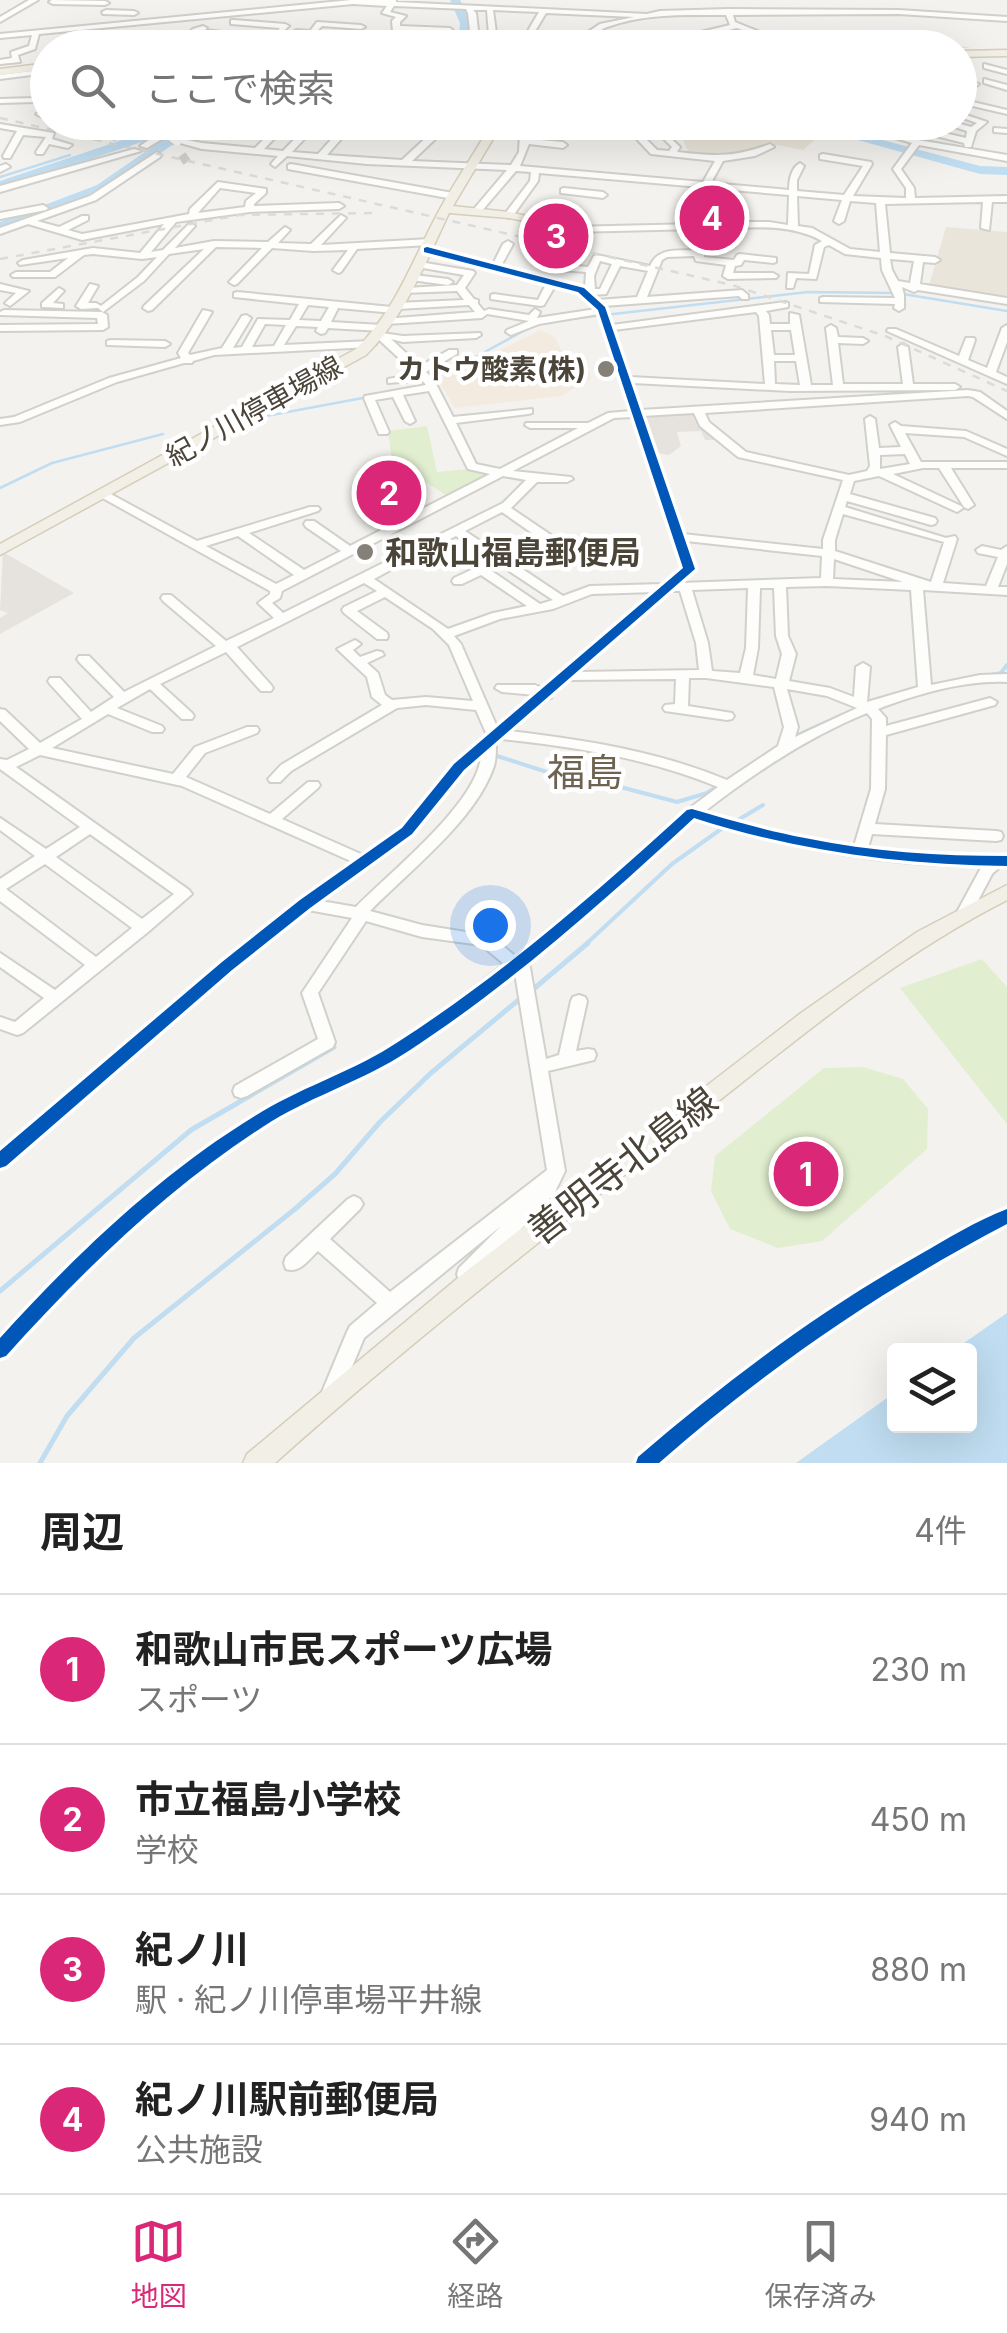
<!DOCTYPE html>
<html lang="ja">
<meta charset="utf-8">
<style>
body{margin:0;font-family:Inter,"Noto Sans JP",sans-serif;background:#f6f6f6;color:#222}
.controls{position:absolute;right:30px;bottom:30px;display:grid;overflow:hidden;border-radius:10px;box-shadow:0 10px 40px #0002}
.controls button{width:90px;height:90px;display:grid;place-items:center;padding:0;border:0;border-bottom:2px solid #e0e0e0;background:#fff;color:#222;font:50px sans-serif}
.you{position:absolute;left:490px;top:925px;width:35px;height:35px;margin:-25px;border:8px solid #fff;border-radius:50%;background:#1a73e8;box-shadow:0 0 0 15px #1a73e833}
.badge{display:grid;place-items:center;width:65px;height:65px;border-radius:50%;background:#db2777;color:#fff;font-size:32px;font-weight:700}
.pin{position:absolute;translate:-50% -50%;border:5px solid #fff;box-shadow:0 2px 10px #0006}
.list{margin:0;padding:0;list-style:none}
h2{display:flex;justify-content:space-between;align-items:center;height:130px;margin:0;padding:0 40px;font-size:42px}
h2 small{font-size:32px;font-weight:400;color:#767676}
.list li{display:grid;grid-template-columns:65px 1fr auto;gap:30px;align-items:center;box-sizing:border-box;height:150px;padding:0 40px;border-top:2px solid #e0e0e0}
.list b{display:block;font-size:38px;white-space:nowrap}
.list p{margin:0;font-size:32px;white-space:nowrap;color:#767676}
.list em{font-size:32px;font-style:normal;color:#767676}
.icon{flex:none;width:55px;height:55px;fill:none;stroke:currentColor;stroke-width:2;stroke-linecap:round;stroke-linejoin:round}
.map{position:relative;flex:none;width:1007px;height:1463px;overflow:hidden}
.search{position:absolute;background:#fff;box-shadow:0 10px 40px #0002;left:30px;right:30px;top:30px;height:110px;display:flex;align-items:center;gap:25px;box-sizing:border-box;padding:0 35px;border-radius:55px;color:#767676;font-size:38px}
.sheet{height:730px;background:#fff}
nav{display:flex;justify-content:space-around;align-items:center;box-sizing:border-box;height:140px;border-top:2px solid #e0e0e0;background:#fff;font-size:28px;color:#767676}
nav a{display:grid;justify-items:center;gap:5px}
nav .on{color:#db2777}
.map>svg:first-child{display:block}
.commercial{fill:#f3ebdf}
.education{fill:#eae5da}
.green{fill:#e1eecf}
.parking{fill:#e6e3df}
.water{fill:#c0ddf1}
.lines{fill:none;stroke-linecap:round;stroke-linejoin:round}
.stream-far2{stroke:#c0ddf1;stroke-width:2.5}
.stream-far1{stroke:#c0ddf1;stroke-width:4}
.stream{stroke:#c0ddf1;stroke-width:5}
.river{fill:#c0ddf1;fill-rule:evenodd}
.minor-tunnel{stroke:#d2cfca;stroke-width:9;stroke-dasharray:9 4;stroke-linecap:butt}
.minor-casing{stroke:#d2d0cb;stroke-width:4}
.major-casing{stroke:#d6cebb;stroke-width:3}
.minor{fill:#fdfdfc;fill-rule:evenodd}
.major{fill:#f2efe6;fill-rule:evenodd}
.rail{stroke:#dbdbda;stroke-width:2.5;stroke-dasharray:8 8;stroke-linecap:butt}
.minor-bridge-casing{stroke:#d2d0cb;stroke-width:11;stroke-linecap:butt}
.minor-bridge{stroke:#fdfdfc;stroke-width:9}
.cycleway-casing{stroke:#fff;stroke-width:7}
.cycleway{fill:#0057b8;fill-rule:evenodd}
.poi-dot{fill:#868178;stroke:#fff;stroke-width:4}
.labels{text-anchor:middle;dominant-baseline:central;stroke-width:9;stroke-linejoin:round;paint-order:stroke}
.far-poi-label{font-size:28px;font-weight:bold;fill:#4b4439;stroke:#fff;text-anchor:end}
.far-street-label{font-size:28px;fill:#4b4439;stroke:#fff}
.poi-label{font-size:32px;font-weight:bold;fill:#4b4439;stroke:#fff;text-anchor:start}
.quarter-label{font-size:38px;fill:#6e6250;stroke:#fff}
.near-street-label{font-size:38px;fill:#4b4439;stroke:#fff}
</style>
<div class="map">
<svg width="1007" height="1463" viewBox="0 0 1007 1463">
<rect width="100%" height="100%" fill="#f4f2ee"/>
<polygon class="commercial" points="541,330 555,337 566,359 587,358 591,379 561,396 455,408 438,380"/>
<g class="education">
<polygon points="691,122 790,123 825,131 803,150 777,145 766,153 753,151 745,159 689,154 682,137"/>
<polygon points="946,227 1007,232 1007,300 928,289"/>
</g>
<g class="green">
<polygon points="427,426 437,472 468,469 489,473 446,495 392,461 388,431"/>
<polygon points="982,959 1007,987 1007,1124 900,988"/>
<polygon points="863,1067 903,1079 928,1109 927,1149 822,1241 778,1248 730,1229 711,1191 715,1156 824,1068"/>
</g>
<g class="parking">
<polygon points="870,35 884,42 934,41 971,48 803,47 776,37"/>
<polygon points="694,412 716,440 705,440 701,431 677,432 681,446 669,455 657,453 643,414"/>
<polygon points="3,552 74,593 0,634 0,618 8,613 0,610"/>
</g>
<polygon class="water" points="1007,1313 1007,1463 796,1463 894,1393 894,1426 970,1426 970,1350 954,1350"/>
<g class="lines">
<g class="stream-far2">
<polyline points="114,140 152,125"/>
<polyline points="0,177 70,155"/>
<polyline points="0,219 43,213"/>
<polyline points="903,294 1007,311"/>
<polyline points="560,320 808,292 894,293"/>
<polyline points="430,382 527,329"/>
<polyline points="250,419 368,397"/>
<polyline points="0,488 52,463 163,434"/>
</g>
<g class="stream-far1">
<polyline points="991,675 1001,673 1007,665"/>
<polyline points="791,738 842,715"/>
<polyline points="491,754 578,782 598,781 677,802 707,793 721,784"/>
<polyline points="733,823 763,805"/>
<polyline points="374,890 407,859"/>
<polyline points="585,945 672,864 724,827"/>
</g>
<g class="stream">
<polyline points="530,992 588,943"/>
<polyline points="0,1291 191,1130 334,1047 332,1041"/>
<polyline points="40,1463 67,1416 134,1338 295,1209 335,1174 380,1122 431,1073 522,997"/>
</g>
<g class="river">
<path d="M450,0H460C470,16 475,29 469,48H458L460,23Z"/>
<polygon points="163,122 179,122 154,138 0,189 0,181 146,132"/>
<polygon points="210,122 231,122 182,138 107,191 0,231 0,222 97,185 174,132"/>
<path d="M475,122H522C511,128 486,128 475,122Z"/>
<polygon points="793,122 815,122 980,166 1007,167 1007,175 980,174"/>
</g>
<polyline class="minor-tunnel" points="181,161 188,156"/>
<g class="minor-casing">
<g id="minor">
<polygon points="29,0 38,0 0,22 0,17"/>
<polygon points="52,0 105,1 109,3 105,5 53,4 49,2"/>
<path d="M351,0H396V2L647,14L660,11L728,9L899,10L1007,17V21L899,14L733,15L735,22L799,48H788L737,28L688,40L694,48H686L679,39L680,37L730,25L726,15C686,15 645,13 607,27C592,33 583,48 566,48L573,42L531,37L518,48H510L526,34L539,12L493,10L498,48H490L487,10H473L476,13L480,48H472L468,13L466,9L394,6L390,12L406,16L400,22V26L450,28L462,38L455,40L448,32L401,30L402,42L398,44L394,42L392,21L396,17L382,13L387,6L353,4L39,34L35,49L18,55L20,62L0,64V60L12,58L11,52L29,46L32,35L0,38V34ZM546,13L634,17L600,24L579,38L534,33Z"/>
<polygon points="106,10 134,11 138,13 134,15 103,14 102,12"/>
<polygon points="234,20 285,24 289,26 280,34 276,32 280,28 231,24 231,20"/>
<polygon points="317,22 361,25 365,27 361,29 322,26 317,31 347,37 343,39 300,34 285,43 199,34 178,48 169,48 179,40 146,34 150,32 184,37 193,29 203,26 207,28 205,30 284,39 296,30 310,31"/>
<polygon points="111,42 135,48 108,46 107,44"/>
<polygon points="984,64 1007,70 1007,74 984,68"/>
<polygon points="48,69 48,73 0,79 0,75"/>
<polygon points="984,79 1007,85 1007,90 984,83"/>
<polygon points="972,82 979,84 960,97 960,92"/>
<polygon points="45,88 48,88 48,94 36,102 0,103 0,99 34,98"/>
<polygon points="960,99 1007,110 1007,114 960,103"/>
<polygon points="45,110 48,110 48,120 36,114"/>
<polygon points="960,113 987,122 976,131 971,147 965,147 964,143 888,124 896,122 966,138 967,131 939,122 954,122 971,127 977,123 960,117"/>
<polygon points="88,122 99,122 84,131 78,131 78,127"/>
<polygon points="155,122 166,122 157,127 153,125"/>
<polygon points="196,122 211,122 165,137 147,148 140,146 159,133"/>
<path d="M281,122H290L264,149L283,151L311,122H320L292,152L318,154L347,122H356L327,155L402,160L443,122L516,127L522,122H532L527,127L529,139L563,142L567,145L563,148L529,144L520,166L703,182L715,161L651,154L633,135L591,122H606L638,131L648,122H658L643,136L657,150L669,151L672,147L661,136L665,133L680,147L677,152C714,156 734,158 770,144L774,147L755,156L723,161L711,183L789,190C789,181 791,168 800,163L804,166L797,180V191L844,195L863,166L820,159V155L823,154L871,162L872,164L853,196L906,198V188L893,169L912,143L841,122H856L918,140L1007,155V161L919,145L901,169L914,188L915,198L1007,196V202H992L989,230L981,228L983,202L885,204L890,253L935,257L940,260L935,263L923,262L920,284L1007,298V304L918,290L914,292L902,287L904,295V308L899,311L894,308L895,304L820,302V298L823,297L895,298L882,270L881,258L845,254L829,245L824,247L816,279L796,278L793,288H787L788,273L809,274L815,245L822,241C788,222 746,228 709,229L704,257L734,260L737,255L740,254L776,258V262L773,263L744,260L741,265L735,266L733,273H773L778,276L776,278L728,279L723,276L726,265L696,261L694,256L667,257L662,260L647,297L742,290L748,295V299H742L739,296L604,306L612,325L785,302L788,303V307L766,311L769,315L770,324H790V313L799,315L811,385H833L826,328L831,325L836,328L838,337L863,338L868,341L863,344L838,343L843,384H903L898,347L903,344L908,347L913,384H955L960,387L955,390L790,391L632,383L641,410L968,390L980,392L1007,411V419L973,397L968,396L705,413L709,422L746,452L849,475L867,471L870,466L865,419L870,416L875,419L879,448L901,447L890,425L895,422L901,426L966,431L1007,449V456L964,437L905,433L921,462H1007V468H951L974,505L968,509L964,507L939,468H923L893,474L961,506L963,508L957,512L879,476L854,481L850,494L935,518L937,521L935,524L931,525L847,501L845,507L946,538L955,536L957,539L943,583L986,586L998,557L978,553L976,550L982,546L1001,550L1007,546V564L998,587H1007V595L923,590L931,685L980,675L1007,674V682C965,680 917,694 878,709L886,718V726L990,698L997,702L995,705L886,735L885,789L875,824L996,831L1001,832L1003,836L1001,840L996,841L872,834L868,848L927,854L1007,856V866H1001L992,874L970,916H960L957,912L982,866C884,866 788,848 694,819L593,910L529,962L546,1059L559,1055L571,1001L573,997L579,995L585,997L587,1001L576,1051L588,1049L594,1050L596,1055L594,1060L548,1071L565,1171L554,1194L473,1280L466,1282L459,1280L457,1274L459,1268L501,1226L364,1338L339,1398L332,1401L325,1398L322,1392L347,1332L350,1326L377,1303L318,1251C309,1259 300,1274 286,1269L284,1263L286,1257L348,1199L354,1196L360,1199L363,1204L360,1209L330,1239L390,1292L547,1170L515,973C475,1004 435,1037 391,1062C349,1086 303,1102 262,1128C166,1191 83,1271 7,1356L0,1359V1336C75,1254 158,1177 252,1117C292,1091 339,1076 381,1052C424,1027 464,995 504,964L481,945L422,937L366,921L318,993L335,1042L333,1047L247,1096L241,1098L235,1096L233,1091L235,1086L318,1039L302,993L352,918L308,910L233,970L6,1166L0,1168V1151C116,1052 229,950 353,862L182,786L40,755L16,767L189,890L192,894L148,932L23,1033L17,1035L0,1029V1017L15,1022L44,998L0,967V953L55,990L85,965L0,901V879L35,856L0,830V818L46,849L80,827L0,769V759L7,760L29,749L0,721V709L5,710L40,743L82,719L50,684L48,681L50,678H60L91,712L114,697L79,662L77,659L79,656H89L124,692L216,646L163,601L161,598L163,595H171L226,641L274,618L258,603L270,594V591L99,496V492H107L197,541L310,507H318L320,509L318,511L249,533L304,570L341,551L306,527L304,524L306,521H314L350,546L490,474L468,469L429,391L403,395L415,421L410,424L405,421L393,397L375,400L389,432L387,434H379L364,398L365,396L426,385L422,380L388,383V379L416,374L375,336V332L403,336L480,333L481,335L476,338L403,342L391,339L420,366L449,350H457V354L426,372L434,380L453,417L532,409V413L528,414L456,423L476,464L500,469L578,428H530L525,425L526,423H588L608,413L631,411L599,314L539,324L511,335L506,332L507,330L529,321L487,314L482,318L387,324L382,321L383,319L475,312L469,305L398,309V312L394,313L338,308L331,322L382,325L387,328L382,331L328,328L325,333L321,334L316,331L318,327L296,326L284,345L371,341L376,344L371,347L214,355L193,361L192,363H184L117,382L20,422L0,425V419L14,417L109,378L181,358L178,353L203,310L212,312L188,353L190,355L222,348L242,316L246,315L251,318L233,348L242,347L258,319L290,320L299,304L234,297V293L237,292L392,307L396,303L464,300L457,291L403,293L401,291L406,288L457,285L464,275L417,267V263L420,262L473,271L475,273L465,288L474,299L478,300V304L484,311L489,309L529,315L535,309L540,312L537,318L596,309L578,292L555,286L544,305L541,306L491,299V295L494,294L538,300L546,284L422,250L427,247L493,264L503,244L508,241L513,244L501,266L585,288L586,272L547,269L542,266L547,263L588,267L594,256L597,255L650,266C658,247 677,251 695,250L700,229L571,232L566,229L568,227L696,224L697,204L694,199L700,187L539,173L538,181L512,217L509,218L504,215L530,181L531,172L516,171L480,213L477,214L472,211L474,209L507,170L367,164L287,156L275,167L271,164L278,156L202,149L173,141L177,138L202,143L255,148ZM448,127L520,132L519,152L511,165L412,161ZM708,188L789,195L788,225L769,222H706V203L703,199ZM797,196L842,200L834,221L839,224L844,221L850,201L876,203L880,252L850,249L812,228L798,226ZM890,259L914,261L910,283L898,281L892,270ZM600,261L612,264L600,289H595L594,276ZM620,266L648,271L637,297L598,300L592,295L606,294ZM308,305L329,307L321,321L299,320ZM756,312L759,316L765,384L630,377L614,330ZM265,324L286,325L274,346L252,347ZM771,330H791L795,355H774ZM774,361H796L800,385L775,384ZM694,413L700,426L738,457L843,480L823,540V549L683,534L643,416ZM633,417L683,568L664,584L590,586L563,596L465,531L502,512L562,554H570L572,551L570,548L511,508L537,482H567L573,479L571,477L513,471L614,418ZM905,454L910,464L880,469V455ZM503,476L526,480L503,503L417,546H410L409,550L283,613L272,603L280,598L282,591ZM843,514L944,542L931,582L835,551V540ZM238,536L294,575L276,584L206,546ZM456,536L553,600L540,604L461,550H453L435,558L425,551ZM686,541L822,556L821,578L680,583L695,569ZM416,556L434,567L456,558L473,569L454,578L452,581L454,584H462L481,575L527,606L493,613L448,629L374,579ZM834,559L903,582L833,579ZM364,583L377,591L344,607L342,610L344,613L377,639H387L388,636L387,633L357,611L385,597L433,629L449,645L473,701L426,697L392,700L385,695L378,673L367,663L384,655L382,652L377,651L360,657L353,650L361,644L355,640L337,649L367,677L372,697L382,705L281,765L268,779L270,782H280L291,771L397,708L426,705L476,710L487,735L454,764L402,827L363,855L282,819L318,788L320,785L318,782H308L270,814L186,777L205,753L257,733L259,730L257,727H247L195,747L173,774L52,748L108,714L152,732H162L164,729L162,726L117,708L150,689L182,719H192L194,716L192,713L160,684L226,652L261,691H271L273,688L271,685L237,647ZM827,586L911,590L918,687L867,702L870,667L863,663L856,667L854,697L830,688L789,681L796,654L788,636L786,587ZM748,588L746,648L740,673L712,671L708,643L692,590ZM760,588H774L776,636L782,654L776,679L753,675L758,648ZM671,591H680L696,643L699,670L578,672ZM655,592L543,688L535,685H497L495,688L502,692L535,695L497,727L461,644L454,636L500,619L553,609L592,594ZM689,678H706L774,687L784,727L778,746L727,780C657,751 585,740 510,731L546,699L551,698L552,694L568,680L676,679L675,704L665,705L663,708L665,711L727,720L732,719L734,716L732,713L688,706ZM787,689L827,696L857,708L795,737L798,727ZM867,713L872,719L871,789L854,846L768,830L704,812C754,773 808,737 867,713ZM502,739C576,747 648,758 718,787L687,810L582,902L515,956L491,936L422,925L370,911C409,871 476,820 494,766C496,759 496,751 496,743ZM481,755C479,802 389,873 356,907L321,901L412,835L464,770ZM90,834L174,894L142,919L56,857ZM45,864L132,928L96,957L6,889Z"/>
<polygon points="0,124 54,133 52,139 72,145 68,148 49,144 43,154 37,154 36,152 46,137 23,135 10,158 4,158 3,156 17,131 0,128"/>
<polygon points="994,128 1007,129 1007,133 994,132"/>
<polygon points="134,149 141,151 0,192 0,186"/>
<path d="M157,152L161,155L160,157L96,200L37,221L59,227L82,216H88V220L68,230L82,234L189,214L190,209L218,182L266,189V193L254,204V206L339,203L344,206L339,209L250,212L176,222L151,252L163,250L190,223L195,226L175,248L214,241L268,242L285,227L290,230L278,243L311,244L341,215L346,218L321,245L430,239L435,242L430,245L357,249L341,272L338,273L333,270L348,250L313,251L272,248L237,284L234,285L229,282L231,280L262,248L216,247L152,310L148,311L143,308L144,306L204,249L169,254L144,281L103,312L98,308L81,309L76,306L90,284L98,286L88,303H96L101,306L138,277L157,257L142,259L93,254L84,255L55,277H13L11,275L16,272H50L68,258L20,265L18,263L23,260L93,248L140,253L164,224L82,240L28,224L0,234V228L90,196ZM220,188L256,193L246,201L245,207L198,213Z"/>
<polygon points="6,164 10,167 0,172 0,166"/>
<polygon points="291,164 453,193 457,196 453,199 288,169 288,165"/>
<polygon points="564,188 603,192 607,195 603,198 561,193 561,189"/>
<polygon points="565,203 572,205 559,228 553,228 551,226"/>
<polygon points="43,205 48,208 46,210 0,219 0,213"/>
<polygon points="414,275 448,279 453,282 448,285 411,280 409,278"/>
<polygon points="0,284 29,291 10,306 5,303 16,293 0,290"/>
<polygon points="59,288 64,291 53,303 63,304 63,308 42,307 42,303"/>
<polygon points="4,310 102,312 107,315 108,327 103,330 0,331 0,325 98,324 97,318 0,315 0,312"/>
<polygon points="1007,325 1007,342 996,372 1007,377 1007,384 887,331 888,329 896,329 959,356 966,338 974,338 975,340 968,360 987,368 1002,328"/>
<polygon points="111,340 165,341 170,344 165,347 107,345 107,341"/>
</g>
</g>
<g class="major-casing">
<g id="major">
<polygon points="1007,50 1007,56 960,57 960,51"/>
<polygon points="48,63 48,69 0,75 0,69"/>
<path d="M492,122H503L453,206L509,212L575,227V231L509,218L449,213C425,263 406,315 366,355L0,555V544L356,349C397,309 413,258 440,209C456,179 476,152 492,122Z"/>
<path d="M1007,885V900C891,959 793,1043 692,1122C550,1233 409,1343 275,1463H243L247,1454L464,1273L801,1013L917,932Z"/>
</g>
</g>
<use href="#minor" class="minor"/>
<use href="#major" class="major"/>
<g class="rail">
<polyline points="0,118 732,285 885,336 1007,391"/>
<polyline points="0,259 240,215 373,213"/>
</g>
<g class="minor-bridge-casing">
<polyline id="minor-bridge" points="165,132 177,141"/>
</g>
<use href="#minor-bridge" class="minor-bridge"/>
<g class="cycleway-casing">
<g id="cycleway">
<polygon points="427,247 584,288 605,307 695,569 464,770 412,834 310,908 232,970 6,1166 0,1168 0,1151 222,962 300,900 402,828 454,764 683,568 598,310 578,292 424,252 424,248"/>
<path d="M692,809C730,820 767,831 805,838C872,852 939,856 1007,856V866C900,865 797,851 694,818C604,901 510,985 407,1052C364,1080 315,1095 272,1121C172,1184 85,1268 6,1356L0,1358V1338C77,1253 164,1170 263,1111C307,1085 356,1070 398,1042C502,975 596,893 687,810Z"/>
<path d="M1007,1209V1224C881,1290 766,1369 659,1463H636L638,1457C726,1381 818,1312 919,1255C947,1239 976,1221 1007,1209Z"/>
</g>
</g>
<use href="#cycleway" class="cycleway"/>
</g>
<g class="poi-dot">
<circle cx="606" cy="369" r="10"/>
<circle cx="365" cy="552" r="10"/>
</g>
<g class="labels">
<g class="far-poi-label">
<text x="586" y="369">カトウ酸素(株)</text>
</g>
<g class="far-street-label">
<text transform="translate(254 411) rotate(-29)">紀ノ川停車場線</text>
</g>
<g class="poi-label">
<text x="385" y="552">和歌山福島郵便局</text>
</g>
<g class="quarter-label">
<text x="585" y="772">福島</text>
</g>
<g class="near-street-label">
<text transform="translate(622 1165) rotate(-38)">善明寺北島線</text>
</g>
</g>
</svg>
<div class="controls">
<button><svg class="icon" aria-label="layers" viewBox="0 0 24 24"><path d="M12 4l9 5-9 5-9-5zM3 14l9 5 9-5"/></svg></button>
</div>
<div class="you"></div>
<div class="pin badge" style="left:806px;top:1174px">1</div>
<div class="pin badge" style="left:389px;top:493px">2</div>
<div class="pin badge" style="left:556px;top:236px">3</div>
<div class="pin badge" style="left:712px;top:218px">4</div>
<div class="search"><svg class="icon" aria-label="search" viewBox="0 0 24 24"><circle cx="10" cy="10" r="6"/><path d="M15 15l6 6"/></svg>ここで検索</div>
</div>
<section class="sheet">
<h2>周辺<small>4件</small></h2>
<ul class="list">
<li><span class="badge">1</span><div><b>和歌山市民スポーツ広場</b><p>スポーツ</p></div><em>230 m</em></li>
<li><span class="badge">2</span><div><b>市立福島小学校</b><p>学校</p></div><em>450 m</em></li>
<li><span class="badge">3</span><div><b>紀ノ川</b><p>駅 · 紀ノ川停車場平井線</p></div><em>880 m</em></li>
<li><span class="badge">4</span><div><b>紀ノ川駅前郵便局</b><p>公共施設</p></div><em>940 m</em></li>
</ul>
</section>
<nav>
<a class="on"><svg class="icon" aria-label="map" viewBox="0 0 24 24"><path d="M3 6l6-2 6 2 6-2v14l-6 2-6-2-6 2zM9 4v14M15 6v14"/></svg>地図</a>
<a><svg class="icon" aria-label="directions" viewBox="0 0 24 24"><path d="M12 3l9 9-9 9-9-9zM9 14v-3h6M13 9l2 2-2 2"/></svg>経路</a>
<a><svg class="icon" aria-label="saved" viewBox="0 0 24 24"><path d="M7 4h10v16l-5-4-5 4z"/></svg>保存済み</a>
</nav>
